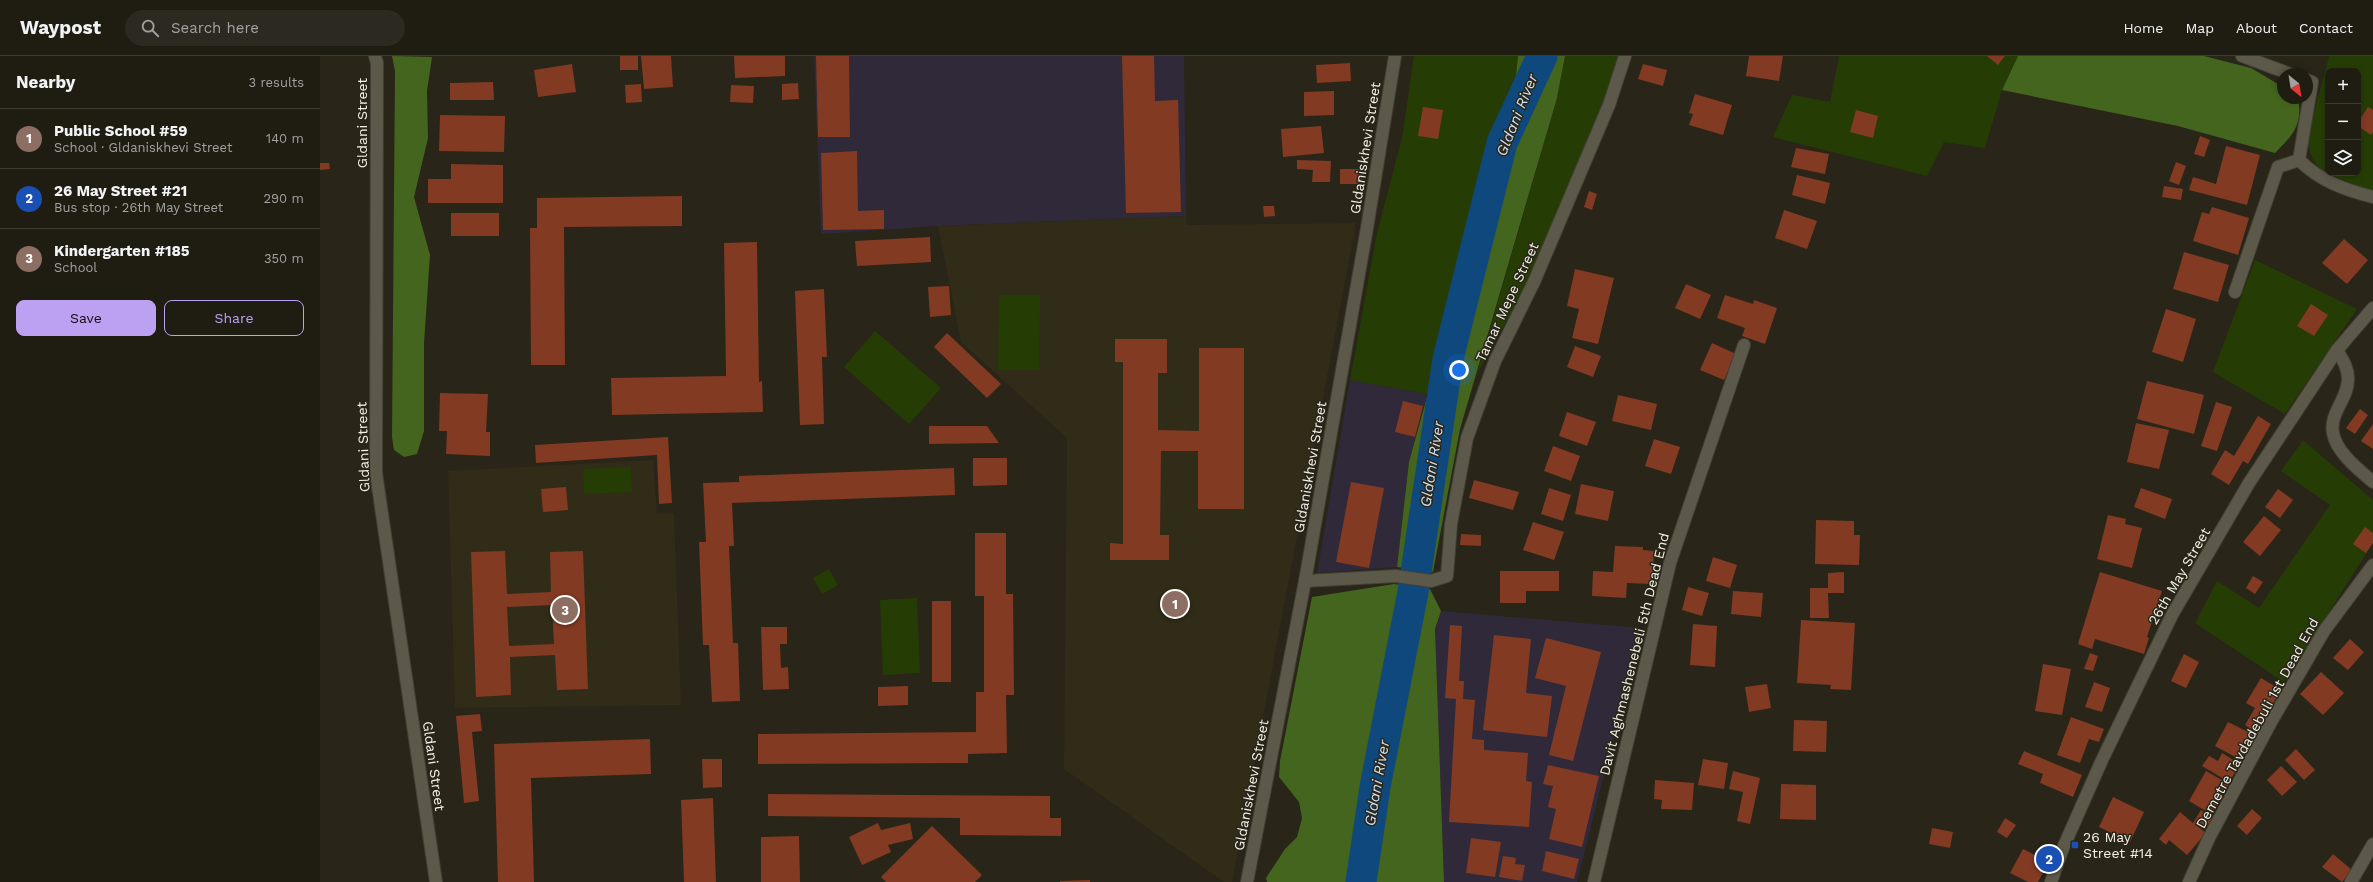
<!DOCTYPE html>
<meta charset="utf-8">
<style>
body{margin:0;font-family:"Work Sans",sans-serif;background:#2c2920;color:#f1f3f6}
.controls{position:absolute;right:12px;top:12px;display:grid;overflow:hidden;border-radius:8px;box-shadow:0 2px 6px #0003}
.controls button{width:36px;height:36px;display:grid;place-items:center;padding:0;border:0;border-bottom:1px solid #3c3a32;background:#1f1c12;color:#f1f3f6;font:20px sans-serif}
.compass{position:absolute;left:1957px;top:12px;width:36px;height:36px;border-radius:50%;background:#1f1c12;box-shadow:0 2px 6px #0003;rotate:150deg}
.you{position:absolute;left:1139px;top:314px;width:14px;height:14px;margin:-10px;border:3px solid #fff;border-radius:50%;background:#1a73e8;box-shadow:0 0 0 6px #1a73e833}
.badge{display:grid;place-items:center;width:26px;height:26px;border-radius:50%;background:#bca0f2;color:#fff;font-size:13px;font-weight:700}
.pin{position:absolute;translate:-50% -50%;border:2px solid #fff;box-shadow:0 1px 4px #0006}
.list{margin:0;padding:0;list-style:none}
h2{display:flex;justify-content:space-between;align-items:center;height:52px;margin:0;padding:0 16px;font-size:17px}
h2 small{font-size:13px;font-weight:400;color:#a1a19f}
.list li{display:grid;grid-template-columns:26px 1fr auto;gap:12px;align-items:center;box-sizing:border-box;height:60px;padding:0 16px;border-top:1px solid #3c3a32}
.list b{display:block;font-size:15px;white-space:nowrap}
.list p{margin:0;font-size:13px;white-space:nowrap;color:#a1a19f}
.list em{font-size:13px;font-style:normal;color:#a1a19f}
.actions{display:flex;gap:8px;padding:12px 16px}
.actions a{flex:1;padding:9px 0;border:1px solid #bca0f2;border-radius:8px;text-align:center;font-size:14px;color:#bca0f2}
.actions .main{background:#bca0f2;color:#111}
.icon{flex:none;width:22px;height:22px;fill:none;stroke:currentColor;stroke-width:2;stroke-linecap:round;stroke-linejoin:round}
.map{position:relative;flex:none;width:2053px;height:826px;overflow:hidden}
header{display:flex;align-items:center;gap:24px;box-sizing:border-box;height:56px;padding:0 20px;background:#1f1c12;border-bottom:1px solid #3c3a32}
header strong{font-size:19px}
nav{display:flex;gap:22px;margin-inline-start:auto;font-size:14px}
.search{width:280px;height:36px;background:#2c2920;display:flex;align-items:center;gap:10px;box-sizing:border-box;padding:0 14px;border-radius:22px;color:#a1a19f;font-size:15px}
main{display:flex}
aside{flex:1;background:#1f1c12}
.map>svg:first-child{display:block}
.industrial{fill:#302939}
.built{fill:#312c18}
.green{fill:#253d05}
.forest{fill:#44651e}
.lines{fill:none;stroke-linecap:round;stroke-linejoin:round}
.river{stroke:#0f487d;stroke-width:31}
.building{fill:#823a23;fill-rule:evenodd}
.minor-casing{stroke:#424035;stroke-width:14}
.tertiary-casing{stroke:#424035;stroke-width:14}
.minor{stroke:#5d594a;stroke-width:12}
.tertiary{stroke:#5d594a;stroke-width:12}
.transit-dot{fill:#1a4fb4;stroke:#292518;stroke-width:1.5}
.labels{text-anchor:middle;dominant-baseline:central;stroke-width:3;stroke-linejoin:round;paint-order:stroke}
.street-label{font-size:14px;fill:#f2f0e7;stroke:#292518}
.poi-label{font-size:14px;fill:#f2f0e7;stroke:#292518;text-anchor:start}
.water-label{font-size:15px;font-style:italic;fill:#d1e0f0;stroke:#292518}
</style>
<header>
<strong>Waypost</strong>
<div class="search"><svg class="icon" aria-label="search" viewBox="0 0 24 24"><circle cx="10" cy="10" r="6"/><path d="M15 15l6 6"/></svg>Search here</div>
<nav><a>Home</a><a>Map</a><a>About</a><a>Contact</a></nav>
</header>
<main>
<aside>
<h2>Nearby<small>3 results</small></h2>
<ul class="list">
<li><span class="badge" style="background:#8d6e63">1</span><div><b>Public School #59</b><p>School · Gldaniskhevi Street</p></div><em>140 m</em></li>
<li><span class="badge" style="background:#1a4fb4">2</span><div><b>26 May Street #21</b><p>Bus stop · 26th May Street</p></div><em>290 m</em></li>
<li><span class="badge" style="background:#8d6e63">3</span><div><b>Kindergarten #185</b><p>School</p></div><em>350 m</em></li>
</ul>
<div class="actions"><a class="main">Save</a><a>Share</a></div>
</aside>
<div class="map">
<svg width="2053" height="826" viewBox="0 0 2053 826">
<rect width="100%" height="100%" fill="#292518"/>
<g class="industrial">
<polygon points="494,0 864,0 866,160 618,170 501,178"/>
<polygon points="1030,324 1107,338 1089,406 1077,511 997,517"/>
<polygon points="1121,555 1321,572 1257,826 1124,826 1115,573"/>
</g>
<g class="built">
<polygon points="866,160 866,169 1036,167 912,826 904,826 744,713 747,382 641,286 618,170"/>
<polygon points="333,404 337,458 354,457 361,649 135,652 128,415"/>
</g>
<g class="green">
<polygon points="1094,0 1198,0 1196,19 1107,338 1030,324 1057,177 1082,82"/>
<polygon points="1245,0 1298,0 1277,63 1208,227 1157,318 1237,42"/>
<polygon points="1519,0 1698,0 1682,34 1665,92 1624,86 1607,120 1453,81 1472,39 1510,46"/>
<path d="M2009,0H2053V138L2008,117H2038V15H2008V117C1997,112 1991,103 1989,91C1987,74 2005,19 2009,0Z"/>
<polygon points="1935,204 2037,253 1965,358 1893,316"/>
<polygon points="679,239 720,239 719,314 678,314"/>
<polygon points="555,275 621,332 589,368 524,311"/>
<polygon points="1983,384 2053,444 2053,487 1964,626 1875,567 1897,525 1939,552 2010,449 1961,415"/>
<polygon points="311,411 312,436 264,438 263,413"/>
<polygon points="509,513 518,529 502,538 493,522"/>
<polygon points="597,542 600,617 563,619 560,544"/>
</g>
<g class="forest">
<polygon points="72,0 112,1 107,35 108,82 94,141 110,199 104,287 104,375 97,398 84,401 74,394 72,381 75,15"/>
<polygon points="1198,0 1245,0 1237,42 1140,373 1113,516 1077,511 1089,406 1196,19"/>
<path d="M1698,0H1884L1931,12L1963,31V42H1978C1983,69 1973,79 1955,97L1858,70L1682,34Z"/>
<polygon points="1074,528 1110,533 1121,555 1115,573 1124,826 947,826 946,822 965,793 977,781 982,762 979,746 959,721 960,705 992,541"/>
</g>
<g class="lines">
<polyline class="river" points="1041,826 1055,731 1093,536 1128,303 1182,87 1222,0"/>
</g>
<g class="building">
<rect x="300" y="0" width="18" height="14"/>
<polygon points="321,0 351,0 353,31 324,33"/>
<polygon points="414,0 465,0 465,20 415,22"/>
<polygon points="496,0 529,0 530,81 498,81"/>
<polygon points="802,0 834,0 835,45 858,44 861,156 806,157"/>
<polygon points="1429,0 1463,0 1459,25 1426,20"/>
<polygon points="1667,0 1685,0 1678,9"/>
<polygon points="1030,7 1031,25 997,27 996,9"/>
<polygon points="252,8 256,36 218,41 214,14"/>
<polygon points="1323,8 1347,14 1343,30 1318,23"/>
<polygon points="173,26 174,44 130,44 130,27"/>
<polygon points="478,27 479,43 462,44 462,28"/>
<polygon points="321,28 322,46 306,47 305,29"/>
<polygon points="411,29 434,30 433,47 410,46"/>
<polygon points="1014,35 1014,59 984,60 984,36"/>
<polygon points="1375,38 1412,49 1403,79 1369,69 1373,58 1369,57"/>
<polygon points="1103,51 1123,54 1118,83 1098,80"/>
<polygon points="2048,51 2053,54 2053,76 2051,79 2038,70 2038,66"/>
<polygon points="1536,54 1558,60 1553,82 1530,76"/>
<polygon points="120,59 185,60 184,96 119,95"/>
<polygon points="1001,70 1004,97 963,101 961,73"/>
<polygon points="1880,80 1890,84 1884,101 1874,98"/>
<polygon points="1906,90 1940,99 1927,149 1869,134 1873,121 1896,128"/>
<polygon points="1476,92 1509,98 1505,118 1471,111"/>
<polygon points="537,95 538,155 564,154 564,173 503,174 501,97"/>
<polygon points="977,104 1011,105 1010,126 992,126 993,114 977,113"/>
<polygon points="1856,106 1866,110 1859,129 1849,125"/>
<polygon points="0,107 9,107 10,113 0,114"/>
<polygon points="131,108 183,109 183,147 108,147 108,123 131,123"/>
<rect x="1020" y="113" width="22" height="15"/>
<polygon points="1477,119 1510,127 1505,148 1472,139"/>
<polygon points="1844,130 1863,133 1861,144 1842,141"/>
<polygon points="1269,135 1277,138 1272,154 1264,151"/>
<polygon points="362,140 362,170 244,171 245,309 211,309 210,172 217,172 217,142"/>
<polygon points="943,150 954,150 955,160 944,161"/>
<polygon points="1892,151 1929,162 1918,199 1873,185 1882,156 1889,158"/>
<polygon points="1464,154 1497,165 1487,193 1455,182"/>
<rect x="131" y="157" width="48" height="23"/>
<polygon points="610,181 611,206 537,210 535,185"/>
<polygon points="2024,183 2048,204 2027,228 2002,207"/>
<polygon points="437,186 439,326 442,325 443,356 292,359 291,322 406,320 404,187"/>
<polygon points="1864,196 1909,209 1898,246 1853,233"/>
<polygon points="1255,213 1294,222 1278,288 1252,282 1259,253 1247,250"/>
<polygon points="1366,228 1391,239 1380,263 1355,252"/>
<polygon points="629,230 631,259 610,261 608,231"/>
<polygon points="504,233 507,301 502,301 504,368 480,369 475,235"/>
<polygon points="1405,239 1433,248 1434,244 1457,252 1445,288 1422,280 1425,272 1397,262"/>
<polygon points="1991,248 2008,259 1994,280 1977,270"/>
<polygon points="1846,253 1876,263 1863,306 1832,296"/>
<polygon points="627,277 681,328 667,342 614,291"/>
<polygon points="795,283 847,283 847,317 838,317 838,374 879,375 879,292 924,292 924,453 878,453 878,395 841,395 840,479 849,479 849,504 790,504 790,487 803,488 803,306 795,306"/>
<polygon points="1392,287 1416,298 1404,324 1380,314"/>
<polygon points="1255,290 1281,300 1273,321 1247,311"/>
<polygon points="1827,325 1884,339 1874,378 1817,363"/>
<polygon points="120,337 168,338 166,376 170,376 170,400 126,398 127,375 119,375"/>
<polygon points="1298,339 1337,348 1331,374 1292,365"/>
<polygon points="1083,345 1103,350 1095,381 1075,376"/>
<polygon points="1896,346 1912,351 1897,395 1881,390"/>
<polygon points="2040,353 2048,359 2035,378 2026,372"/>
<polygon points="1247,356 1276,366 1267,390 1239,380"/>
<polygon points="1938,360 1951,368 1928,408 1923,405 1909,429 1891,418 1905,394 1914,400"/>
<polygon points="1816,367 1849,374 1839,413 1807,406"/>
<polygon points="2053,368 2053,393 2041,385"/>
<polygon points="609,370 667,370 679,387 609,388"/>
<polygon points="348,381 352,447 339,448 337,399 216,407 215,389"/>
<polygon points="1334,383 1360,391 1351,418 1325,410"/>
<polygon points="1233,390 1260,400 1251,425 1224,415"/>
<polygon points="653,402 687,402 687,429 653,430"/>
<polygon points="634,412 635,439 412,447 414,490 409,490 413,587 418,587 420,645 392,646 389,589 383,589 379,486 386,486 383,427 419,426 419,420"/>
<polygon points="1154,424 1199,436 1193,454 1149,442"/>
<polygon points="1031,426 1064,432 1049,512 1016,506"/>
<polygon points="1261,428 1294,435 1288,465 1255,458"/>
<polygon points="246,431 248,454 223,456 221,433"/>
<polygon points="1229,432 1251,439 1243,465 1221,458"/>
<polygon points="1821,432 1852,443 1845,463 1814,451"/>
<polygon points="1958,433 1973,444 1960,462 1945,451"/>
<polygon points="1788,459 1806,463 1805,468 1822,472 1812,512 1777,503"/>
<polygon points="1944,460 1961,474 1940,500 1923,486"/>
<polygon points="1496,464 1534,465 1534,479 1540,479 1539,509 1495,508"/>
<polygon points="1213,466 1244,476 1234,504 1203,494"/>
<polygon points="2045,471 2053,477 2053,487 2046,497 2033,488"/>
<polygon points="655,477 686,477 686,538 693,538 694,639 686,639 687,697 648,698 648,707 438,708 438,678 656,676 656,636 664,636 664,540 655,540"/>
<polygon points="1141,478 1161,479 1161,490 1140,489"/>
<polygon points="1295,490 1323,491 1323,494 1334,495 1332,528 1307,527 1306,542 1272,540 1273,515 1293,516"/>
<path d="M185,495L187,538L231,536L230,496L263,495L268,633L237,634L235,599L190,601L191,639L156,641L151,496ZM232,549L234,588L189,590L187,551Z"/>
<polygon points="1393,501 1417,509 1410,532 1386,525"/>
<polygon points="1180,515 1239,515 1239,535 1206,535 1206,547 1180,547"/>
<polygon points="1524,516 1524,537 1508,537 1509,562 1490,562 1490,532 1508,532 1508,517"/>
<polygon points="1780,516 1842,535 1827,581 1829,582 1824,598 1775,583 1772,593 1758,588"/>
<polygon points="1933,520 1943,526 1935,538 1926,532"/>
<polygon points="1368,531 1389,537 1382,560 1362,554"/>
<polygon points="1413,535 1443,537 1441,561 1411,558"/>
<rect x="612" y="545" width="19" height="81"/>
<polygon points="1481,564 1535,567 1531,634 1510,633 1511,629 1477,627"/>
<polygon points="1373,568 1397,570 1395,611 1370,609"/>
<polygon points="1130,569 1142,570 1139,625 1144,625 1143,643 1155,644 1152,683 1164,684 1164,694 1208,697 1206,725 1212,726 1209,771 1129,766 1136,643 1125,642"/>
<polygon points="441,571 467,571 467,588 460,588 461,612 468,611 469,633 443,634"/>
<polygon points="1174,579 1211,583 1206,637 1232,640 1227,681 1163,674"/>
<polygon points="1226,582 1281,596 1253,705 1229,699 1246,630 1215,622"/>
<polygon points="2030,583 2044,596 2028,614 2013,602"/>
<polygon points="1770,597 1778,600 1773,615 1764,613"/>
<polygon points="1864,598 1879,606 1866,632 1851,625"/>
<polygon points="1723,608 1751,613 1742,659 1715,655"/>
<polygon points="2001,616 2024,637 2003,659 1980,638"/>
<polygon points="1941,622 1961,634 1946,659 1950,661 1940,679 1925,669 1935,652 1926,647"/>
<polygon points="1774,626 1790,632 1782,656 1765,651"/>
<polygon points="1447,628 1451,652 1429,656 1425,631"/>
<polygon points="588,630 588,649 558,650 558,631"/>
<polygon points="160,658 162,675 152,676 159,745 144,747 136,660"/>
<polygon points="1751,661 1784,673 1779,686 1769,683 1760,707 1737,699"/>
<polygon points="1474,664 1507,665 1506,696 1473,695"/>
<polygon points="1908,666 1934,679 1921,704 1895,690"/>
<polygon points="330,683 331,718 211,722 214,826 178,826 174,688"/>
<polygon points="1976,693 1995,714 1984,724 1965,704"/>
<polygon points="1704,695 1762,719 1753,741 1720,727 1723,718 1698,708"/>
<polygon points="1902,697 1920,708 1909,726 1882,710 1889,700 1898,705"/>
<polygon points="382,703 402,703 402,731 383,732"/>
<polygon points="1383,703 1408,707 1404,733 1378,729"/>
<polygon points="1228,709 1279,720 1262,791 1229,783 1236,753 1228,751 1233,730 1223,728"/>
<polygon points="1961,710 1977,726 1962,740 1947,724"/>
<polygon points="1413,715 1440,722 1430,768 1417,765 1423,736 1409,733"/>
<polygon points="1886,715 1909,728 1891,758 1869,745"/>
<polygon points="1335,724 1374,727 1372,754 1341,753 1342,744 1334,743"/>
<polygon points="1461,728 1496,729 1496,764 1460,763"/>
<polygon points="448,738 730,740 730,762 741,762 741,780 640,779 640,762 448,760"/>
<polygon points="1793,741 1824,756 1810,786 1779,771"/>
<polygon points="393,742 396,826 364,826 361,744"/>
<polygon points="1932,753 1942,762 1927,779 1917,770"/>
<polygon points="1881,754 1893,761 1885,774 1873,767 1886,777 1867,799 1849,784 1846,789 1839,783 1860,756 1873,767"/>
<polygon points="1685,762 1696,769 1687,782 1677,776"/>
<polygon points="558,767 561,774 590,767 593,783 568,789 571,796 542,809 529,781"/>
<polygon points="612,770 662,819 655,826 566,826 561,821"/>
<polygon points="1612,772 1633,776 1630,792 1609,788"/>
<polygon points="479,780 480,826 441,826 441,781"/>
<polygon points="1151,782 1181,786 1175,821 1146,817"/>
<polygon points="1703,793 1729,806 1718,826 1708,826 1690,817"/>
<polygon points="1226,795 1259,803 1254,823 1222,815"/>
<polygon points="2013,798 2032,814 2022,826 2002,811"/>
<polygon points="1183,800 1196,802 1195,808 1205,809 1202,825 1179,821"/>
<polygon points="770,824 770,826 740,826 740,825"/>
</g>
<g class="lines">
<g class="minor-casing">
<g id="minor">
<polyline points="55,0 57,7 56,417 116,826"/>
<polyline points="1922,0 1970,18"/>
<polyline points="1979,104 1992,26 1987,24"/>
<path d="M1979,104C2000,125 2025,134 2053,141"/>
<polyline points="1915,236 1958,111 1979,104"/>
<path d="M2017,294C2022,303 2028,311 2028,322C2029,342 2009,357 2013,377C2016,396 2039,414 2053,426"/>
<polyline points="985,525 1076,520 1111,525 1127,520 1131,468 1147,382 1175,305 1214,226 1289,49 1305,0"/>
<polyline points="1274,826 1350,507 1424,289"/>
<polyline points="1869,826 1889,782 1951,666 2004,575 2053,509"/>
<polyline points="2031,826 2053,788"/>
</g>
</g>
<g class="tertiary-casing">
<g id="tertiary">
<polyline points="927,826 985,525 1047,172 1075,0"/>
<polyline points="1731,826 1743,792 1782,704 1852,559 1929,427 2017,294 2053,252"/>
</g>
</g>
<use href="#minor" class="minor"/>
<use href="#tertiary" class="tertiary"/>
</g>
<rect class="transit-dot" x="1751" y="785" width="8" height="8" rx="2"/>
<g class="labels">
<g class="street-label">
<text transform="translate(42 67) rotate(-90)">Gldani Street</text>
<text transform="translate(1045 92) rotate(-81)">Gldaniskhevi Street</text>
<text transform="translate(1187 246) rotate(-65)">Tamar Mepe Street</text>
<text transform="translate(43 391) rotate(-92)">Gldani Street</text>
<text transform="translate(990 411) rotate(-80)">Gldaniskhevi Street</text>
<text transform="translate(1859 520) rotate(-60)">26th May Street</text>
<text transform="translate(1314 598) rotate(-76)">Davit Aghmashenebeli 5th Dead End</text>
<text transform="translate(1937 667) rotate(-61)">Demetre Tavdadebuli 1st Dead End</text>
<text transform="translate(114 710) rotate(82)">Gldani Street</text>
<text transform="translate(931 729) rotate(-79)">Gldaniskhevi Street</text>
</g>
<g class="poi-label">
<text x="1763" y="781">26 May<tspan x="1763" dy="16">Street #14</tspan></text>
</g>
<g class="water-label">
<text transform="translate(1197 59) rotate(-68)">Gldani River</text>
<text transform="translate(1112 408) rotate(-81)">Gldani River</text>
<text transform="translate(1057 727) rotate(-80)">Gldani River</text>
</g>
</g>
</svg>
<div class="controls">
<button>+</button>
<button>−</button>
<button><svg class="icon" aria-label="layers" viewBox="0 0 24 24"><path d="M12 4l9 5-9 5-9-5zM3 14l9 5 9-5"/></svg></button>
</div>
<svg class="compass" viewBox="-18 -18 36 36"><path d="M0-13l5 13h-10z" fill="#e53935"/><path d="M0 13l5-13h-10z" fill="#a1a19f"/></svg>
<div class="you"></div>
<div class="pin badge" style="left:855px;top:548px;background:#8d6e63">1</div>
<div class="pin badge" style="left:1729px;top:803px;background:#1a4fb4">2</div>
<div class="pin badge" style="left:245px;top:554px;background:#8d6e63">3</div>
</div>
</main>
